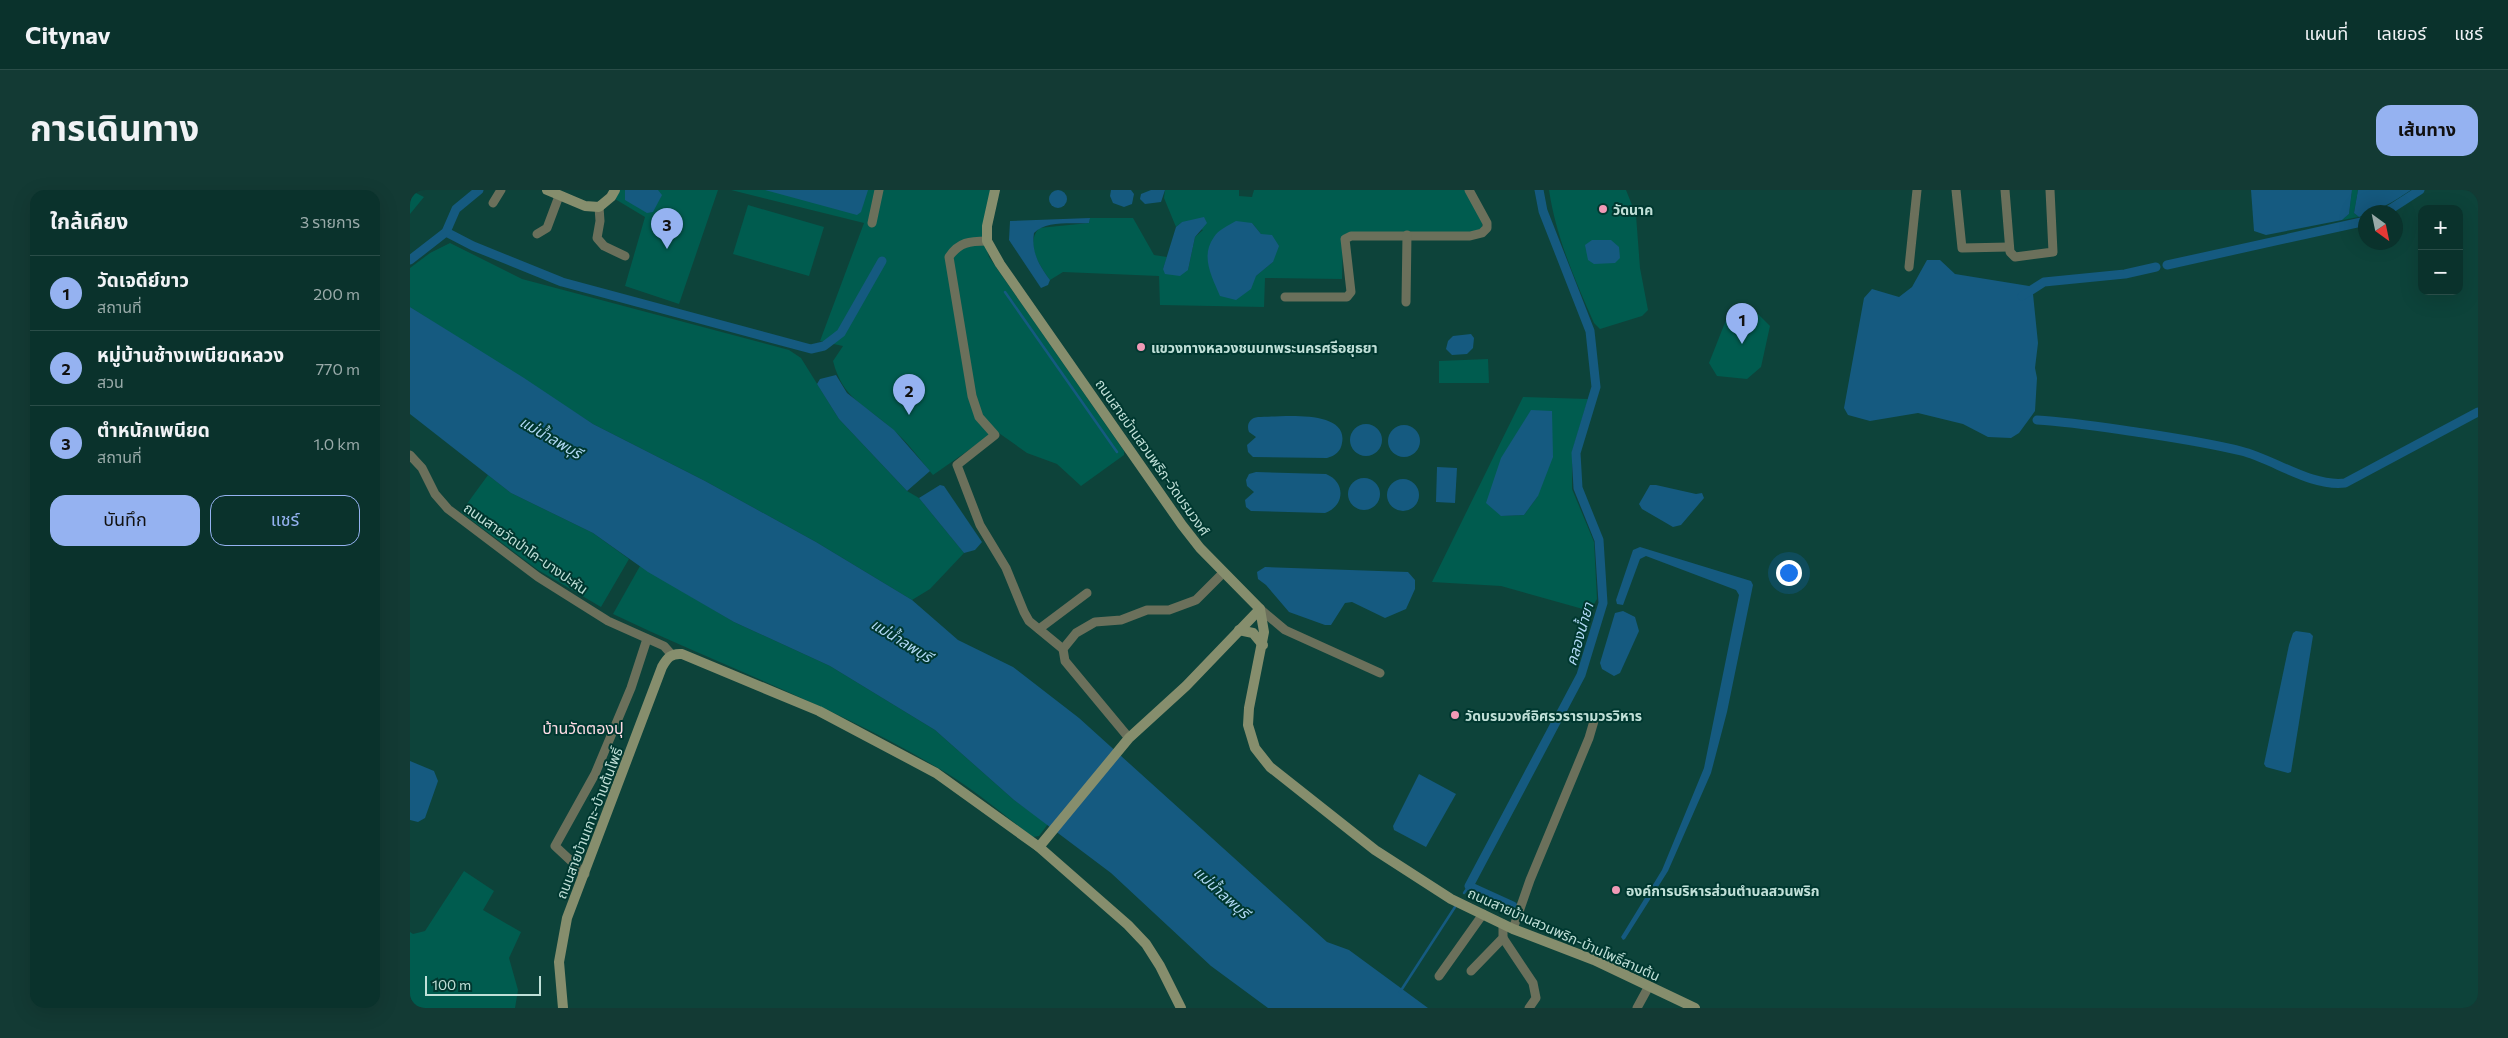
<!DOCTYPE html>
<html lang="th">
<meta charset="utf-8">
<style>
body{margin:0;font-family:Commissioner,"Noto Sans Thai",sans-serif;background:#133a34;color:#f1f3f6}
.controls{position:absolute;right:15px;top:15px;display:grid;overflow:hidden;border-radius:10px;box-shadow:0 5px 20px #0002}
.controls button{width:45px;height:45px;display:grid;place-items:center;padding:0;border:0;border-bottom:1px solid #2a4d48;background:#0a322c;color:#f1f3f6;font:25px sans-serif}
.compass{position:absolute;left:1948px;top:15px;width:45px;height:45px;border-radius:50%;background:#0a322c;box-shadow:0 5px 20px #0002;rotate:147deg}
.scale{position:absolute;left:15px;bottom:12px;width:116px;box-sizing:border-box;padding-left:5px;border:2px solid #c0e0d8;border-top:0;font-size:14px;line-height:18px;white-space:nowrap;color:#c0e0d8;-webkit-text-stroke:4px #003830;paint-order:stroke}
.you{position:absolute;left:1378px;top:382px;width:18px;height:18px;margin:-12px;border:4px solid #fff;border-radius:50%;background:#1a73e8;box-shadow:0 0 0 8px #1a73e833}
.badge{display:grid;place-items:center;width:32px;height:32px;border-radius:50%;background:#95b2f1;color:#111;font-size:16px;font-weight:700}
.pin{position:absolute;translate:-50% -41px;filter:drop-shadow(0 1px 2px #0008)}
.pin::after{content:'';position:absolute;top:26px;width:18px;height:15px;background:inherit;clip-path:polygon(0 0,100% 0,50% 100%)}
.list{margin:0;padding:0;list-style:none}
h2{display:flex;justify-content:space-between;align-items:center;height:65px;margin:0;padding:0 20px;font-size:21px}
h2 small{font-size:16px;font-weight:400;color:#99aaa9}
.list li{display:grid;grid-template-columns:32px 1fr auto;gap:15px;align-items:center;box-sizing:border-box;height:75px;padding:0 20px;border-top:1px solid #2a4d48}
.list b{display:block;font-size:19px;white-space:nowrap}
.list p{margin:0;font-size:16px;white-space:nowrap;color:#99aaa9}
.list em{font-size:16px;font-style:normal;color:#99aaa9}
.actions{display:flex;gap:10px;padding:15px 20px}
.actions a{flex:1;padding:11px 0;border:1px solid #95b2f1;border-radius:15px;text-align:center;font-size:18px;color:#95b2f1}
.actions .main{background:#95b2f1;color:#111}
.map{position:relative;flex:none;width:2068px;height:818px;overflow:hidden;border-radius:15px}
header{display:flex;align-items:center;gap:30px;box-sizing:border-box;height:70px;padding:0 25px;background:#0a322c;border-bottom:1px solid #2a4d48}
header strong{font-size:24px}
nav{display:flex;gap:28px;margin-inline-start:auto;font-size:18px}
.intro{display:flex;align-items:center;justify-content:space-between;box-sizing:border-box;height:120px;padding:0 30px}
h1{margin:0;font-size:35px}
.button{padding:12px 22px;border-radius:15px;background:#95b2f1;color:#111;font-size:18px;font-weight:700}
main{display:flex;gap:30px;padding:0 30px}
aside{flex:1;background:#0a322c;border-radius:15px;box-shadow:0 5px 20px #0002}
.map>svg:first-child{display:block}
.green{fill:#005c4f;fill-rule:evenodd}
.water{fill:#155a80}
.lines{fill:none;stroke-linecap:round;stroke-linejoin:round}
.stream{stroke:#155a80;stroke-width:2.5}
.canal{stroke:#155a80;stroke-width:9}
.street{stroke:#6b705b;stroke-width:9}
.secondary{stroke:#868e6d;stroke-width:10}
.poi-dot{fill:#f09ab6;stroke:#003830;stroke-width:2}
.labels{text-anchor:middle;dominant-baseline:central;stroke-width:4;stroke-linejoin:round;paint-order:stroke}
.poi-label{font-size:14px;font-weight:bold;fill:#c0e0d8;stroke:#003830;text-anchor:start}
.street-label{font-size:14px;fill:#c0e0d8;stroke:#003830}
.water-label{font-size:15px;font-style:italic;fill:#b0d8f4;stroke:#003830}
.quarter-label{font-size:16px;fill:#fcdae3;stroke:#003830}
</style>
<header>
<strong>Citynav</strong>
<nav><a>แผนที่</a><a>เลเยอร์</a><a>แชร์</a></nav>
</header>
<div class="intro"><h1>การเดินทาง</h1><a class="button">เส้นทาง</a></div>
<main>
<aside>
<h2>ใกล้เคียง<small>3 รายการ</small></h2>
<ul class="list">
<li><span class="badge">1</span><div><b>วัดเจดีย์ขาว</b><p>สถานที่</p></div><em>200 m</em></li>
<li><span class="badge">2</span><div><b>หมู่บ้านช้างเพนียดหลวง</b><p>สวน</p></div><em>770 m</em></li>
<li><span class="badge">3</span><div><b>ตำหนักเพนียด</b><p>สถานที่</p></div><em>1.0 km</em></li>
</ul>
<div class="actions"><a class="main">บันทึก</a><a>แชร์</a></div>
</aside>
<div class="map">
<svg width="2068" height="818" viewBox="0 0 2068 818">
<rect width="100%" height="100%" fill="#0d433a"/>
<g class="green">
<polygon points="0,0 14,7 0,24"/>
<polygon points="210,0 308,0 269,114 215,96 235,27 205,9"/>
<path d="M321,0H581C574,27 570,39 579,67L714,261V265L671,296L647,274L617,263L586,241L523,285C510,270 498,252 482,239C455,214 433,210 423,171L433,156L410,151L454,33Z"/>
<path d="M755,0H829V6L842,7L844,0H1056L1072,32V38L1068,41L1058,43L933,47L932,89L855,88L854,117L750,115L749,86L653,82L640,90C629,75 615,54 629,38L679,33L680,28H723L744,65L757,67L753,79L778,80L785,47L793,40L772,32L766,37L754,8ZM842,33L851,44L863,72L846,86Z"/>
<path d="M1139,0H1216L1226,25L1230,78L1238,120L1232,126L1190,139L1184,133C1165,90 1146,47 1139,0Z"/>
<polygon points="1942,0 1948,0 1944,23 1949,27 1932,30 1939,24"/>
<polygon points="338,15 414,37 399,86 323,64"/>
<polygon points="40,53 112,89 379,160 391,168 429,229 497,301 509,308 554,363 520,399 502,410 406,352 295,291 183,234 0,117 0,78 20,63"/>
<polygon points="1325,123 1348,124 1360,136 1351,177 1337,189 1307,186 1299,173 1316,130"/>
<polygon points="1078,169 1079,193 1029,193 1029,171"/>
<path d="M1113,207L1178,209L1162,262V299L1184,352L1187,409L1180,421L1091,396L1022,392ZM1128,306L1114,325L1091,326Z"/>
<polygon points="78,285 101,303 183,343 219,369 191,417 128,380 51,322"/>
<path d="M230,376L324,432L420,476L525,540L604,610L638,634L629,646L623,647C592,624 562,597 528,578C425,516 311,476 203,424Z"/>
<polygon points="54,681 84,701 73,720 111,742 99,768 108,800 105,818 2,818 0,816 0,742 3,744 15,741"/>
</g>
<g class="water">
<circle cx="648" cy="9" r="9"/>
<polygon points="215,0 248,0 252,5 243,22 237,23 215,10"/>
<polygon points="355,0 458,0 451,22 447,25"/>
<polygon points="701,0 721,0 724,4 722,14 714,17 703,13 700,6"/>
<polygon points="741,0 755,0 751,12 735,14 730,9 731,4"/>
<polygon points="1841,0 1942,0 1939,24 1932,30 1856,45 1844,41"/>
<path d="M1948,0H2001C1982,13 1968,20 1949,27L1944,23Z"/>
<polygon points="794,27 797,33 785,47 778,80 770,86 755,84 753,79 766,37 772,32"/>
<path d="M680,28L679,33C662,34 636,30 624,43C621,62 629,75 640,90L638,95L631,98L599,50L600,31Z"/>
<path d="M826,31L842,33L851,44L862,45L869,56L863,72L846,86L841,99L826,110L810,106C802,87 790,66 804,47C808,40 819,35 826,31Z"/>
<polygon points="1182,50 1201,50 1209,57 1210,68 1205,73 1184,74 1178,70 1175,55"/>
<polygon points="1517,70 1530,70 1545,84 1619,96 1623,104 1628,153 1625,178 1627,188 1625,221 1609,243 1601,248 1578,247 1553,234 1508,223 1460,231 1438,225 1434,218 1454,108 1462,99 1489,107 1502,97"/>
<polygon points="0,117 114,188 183,234 295,291 406,352 502,410 548,450 603,477 669,528 917,752 939,760 1018,818 858,818 801,776 701,683 604,610 525,540 420,476 324,432 238,382 183,343 101,303 0,224"/>
<polygon points="1061,144 1064,148 1063,158 1057,164 1042,165 1036,159 1038,151 1043,146"/>
<polygon points="426,185 437,203 484,240 520,281 497,301 429,229 407,194 410,189"/>
<polygon points="1121,220 1142,221 1143,267 1128,306 1114,325 1091,326 1076,313 1091,268"/>
<path d="M848,227C868,227 939,218 932,253C931,261 925,266 917,268L843,267L838,262L837,255L846,247L839,242C836,234 840,228 848,227Z"/>
<circle cx="956" cy="250" r="16"/>
<circle cx="994" cy="251" r="16"/>
<polygon points="1027,277 1047,278 1045,313 1026,312"/>
<path d="M846,282L916,284C936,292 935,316 915,323L841,321L836,317L835,310L844,302L837,296L836,290L839,284Z"/>
<circle cx="954" cy="304" r="16"/>
<circle cx="993" cy="305" r="16"/>
<polygon points="530,295 534,296 572,352 565,360 554,363 509,308"/>
<polygon points="1240,295 1246,295 1286,304 1292,303 1294,308 1271,335 1263,337 1232,319 1229,314"/>
<polygon points="1230,357 1341,391 1343,395 1317,522 1301,583 1258,681 1215,749 1213,750 1211,747 1252,680 1294,578 1329,405 1326,400 1236,366 1230,369 1213,415 1207,414 1206,410 1223,360"/>
<polygon points="855,377 998,382 1005,390 1005,399 996,419 975,428 942,412 935,413 921,435 915,435 879,422 856,395 848,389 847,382"/>
<polygon points="1213,421 1225,427 1229,441 1210,483 1204,486 1192,479 1190,473 1205,423"/>
<polygon points="1886,441 1900,443 1903,446 1881,582 1878,583 1856,577 1854,574 1879,455 1883,443"/>
<polygon points="0,571 24,581 28,591 15,628 8,632 0,630"/>
<polygon points="1009,584 1046,604 1016,657 984,640 983,636"/>
</g>
<g class="lines">
<g class="stream">
<polyline points="595,102 707,262"/>
<polyline points="1054,703 1059,696"/>
<polyline points="990,802 1045,717"/>
</g>
<g class="canal">
<polyline points="1976,22 2010,0"/>
<polyline points="36,42 63,56 152,92 401,159 414,156 431,143 472,71"/>
<polyline points="0,70 36,42 46,19 69,0"/>
<polyline points="1757,75 1956,31"/>
<polyline points="1612,106 1634,92 1715,84 1746,77"/>
<path d="M1627,230C1663,232 1698,238 1733,243C1766,248 1799,253 1831,261C1864,269 1900,297 1935,293L2068,222"/>
<polyline points="1103,716 1059,696 1171,485 1193,413 1189,350 1168,298 1166,263 1186,197 1180,141 1133,21 1129,0"/>
</g>
<g class="street">
<polyline points="1546,0 1552,58 1599,57"/>
<polyline points="1595,0 1600,62 1605,67 1643,62 1640,0"/>
<polyline points="83,13 91,0"/>
<polyline points="189,17 190,31 187,48 194,56 215,66"/>
<polyline points="462,33 469,0"/>
<polyline points="127,44 137,38 149,6"/>
<path d="M577,51C560,51 549,52 539,67L562,206L569,227L585,245L547,275L570,335L596,378L614,422L619,431L653,459"/>
<polyline points="1499,77 1507,0"/>
<polyline points="875,107 937,107 941,102 935,49 941,46 1060,46 1072,43 1077,38 1077,33 1059,0"/>
<polyline points="996,112 997,45"/>
<polyline points="0,265 12,278 25,304 38,319 128,387 198,431 254,456 262,465"/>
<polyline points="850,419 875,440 970,483"/>
<polyline points="629,439 677,403"/>
<polyline points="719,548 655,471 653,459 666,443 685,432 711,430 737,420 759,420 786,410 813,383"/>
<polyline points="175,684 145,656 185,584 221,498 237,449"/>
<polyline points="1103,739 1120,690 1179,548 1184,531"/>
<polyline points="1093,748 1123,793 1126,808 1119,818"/>
<polyline points="1061,781 1093,748 1093,734"/>
<polyline points="1029,786 1073,724"/>
<polyline points="1227,818 1239,796"/>
</g>
<g class="secondary">
<polyline points="137,0 175,16 189,17 201,7 205,0"/>
<polyline points="585,0 577,36 577,51 590,74 772,335 790,358 850,419 854,442 839,518 838,535 845,558 860,577 965,660 1041,709 1103,739 1184,770 1285,818"/>
<polyline points="829,440 843,443 853,455"/>
<polyline points="629,657 719,548 776,496 850,419"/>
<path d="M153,818L149,772L157,728L252,477C257,468 261,463 272,464L409,521L526,583L629,657L718,735L736,754L750,776L771,818"/>
</g>
</g>
<g class="poi-dot">
<circle cx="1193" cy="19" r="5"/>
<circle cx="731" cy="157" r="5"/>
<circle cx="1045" cy="525" r="5"/>
<circle cx="1206" cy="700" r="5"/>
</g>
<g class="labels">
<g class="poi-label">
<text x="1203" y="19">วัดนาค</text>
<text x="741" y="157">แขวงทางหลวงชนบทพระนครศรีอยุธยา</text>
<text x="1055" y="525">วัดบรมวงศ์อิศรวรารามวรวิหาร</text>
<text x="1216" y="700">องค์การบริหารส่วนตำบลสวนพริก</text>
</g>
<g class="street-label">
<text transform="translate(743 267) rotate(55)">ถนนสายบ้านสวนพริก-วัดบรมวงศ์</text>
<text transform="translate(116 358) rotate(35)">ถนนสายวัดป่าโค-บางปะหัน</text>
<text transform="translate(179 633) rotate(-69)">ถนนสายบ้านเกาะ-บ้านต้นโพธิ์</text>
<text transform="translate(1154 744) rotate(24)">ถนนสายบ้านสวนพริก-บ้านโพธิ์สามต้น</text>
</g>
<g class="water-label">
<text transform="translate(141 247) rotate(30)">แม่น้ำลพบุรี</text>
<text transform="translate(1169 444) rotate(-74)">คลองน้ำยา</text>
<text transform="translate(492 450) rotate(32)">แม่น้ำลพบุรี</text>
<text transform="translate(812 702) rotate(42)">แม่น้ำลพบุรี</text>
</g>
<g class="quarter-label">
<text x="173" y="537">บ้านวัดตองปุ</text>
</g>
</g>
</svg>
<div class="controls">
<button>+</button>
<button>−</button>
</div>
<svg class="compass" viewBox="-18 -18 36 36"><path d="M0-13l5 13h-10z" fill="#e53935"/><path d="M0 13l5-13h-10z" fill="#99aaa9"/></svg>
<div class="scale">100 m</div>
<div class="you"></div>
<div class="pin badge" style="left:1332px;top:154px">1</div>
<div class="pin badge" style="left:499px;top:225px">2</div>
<div class="pin badge" style="left:257px;top:59px">3</div>
</div>
</main>
